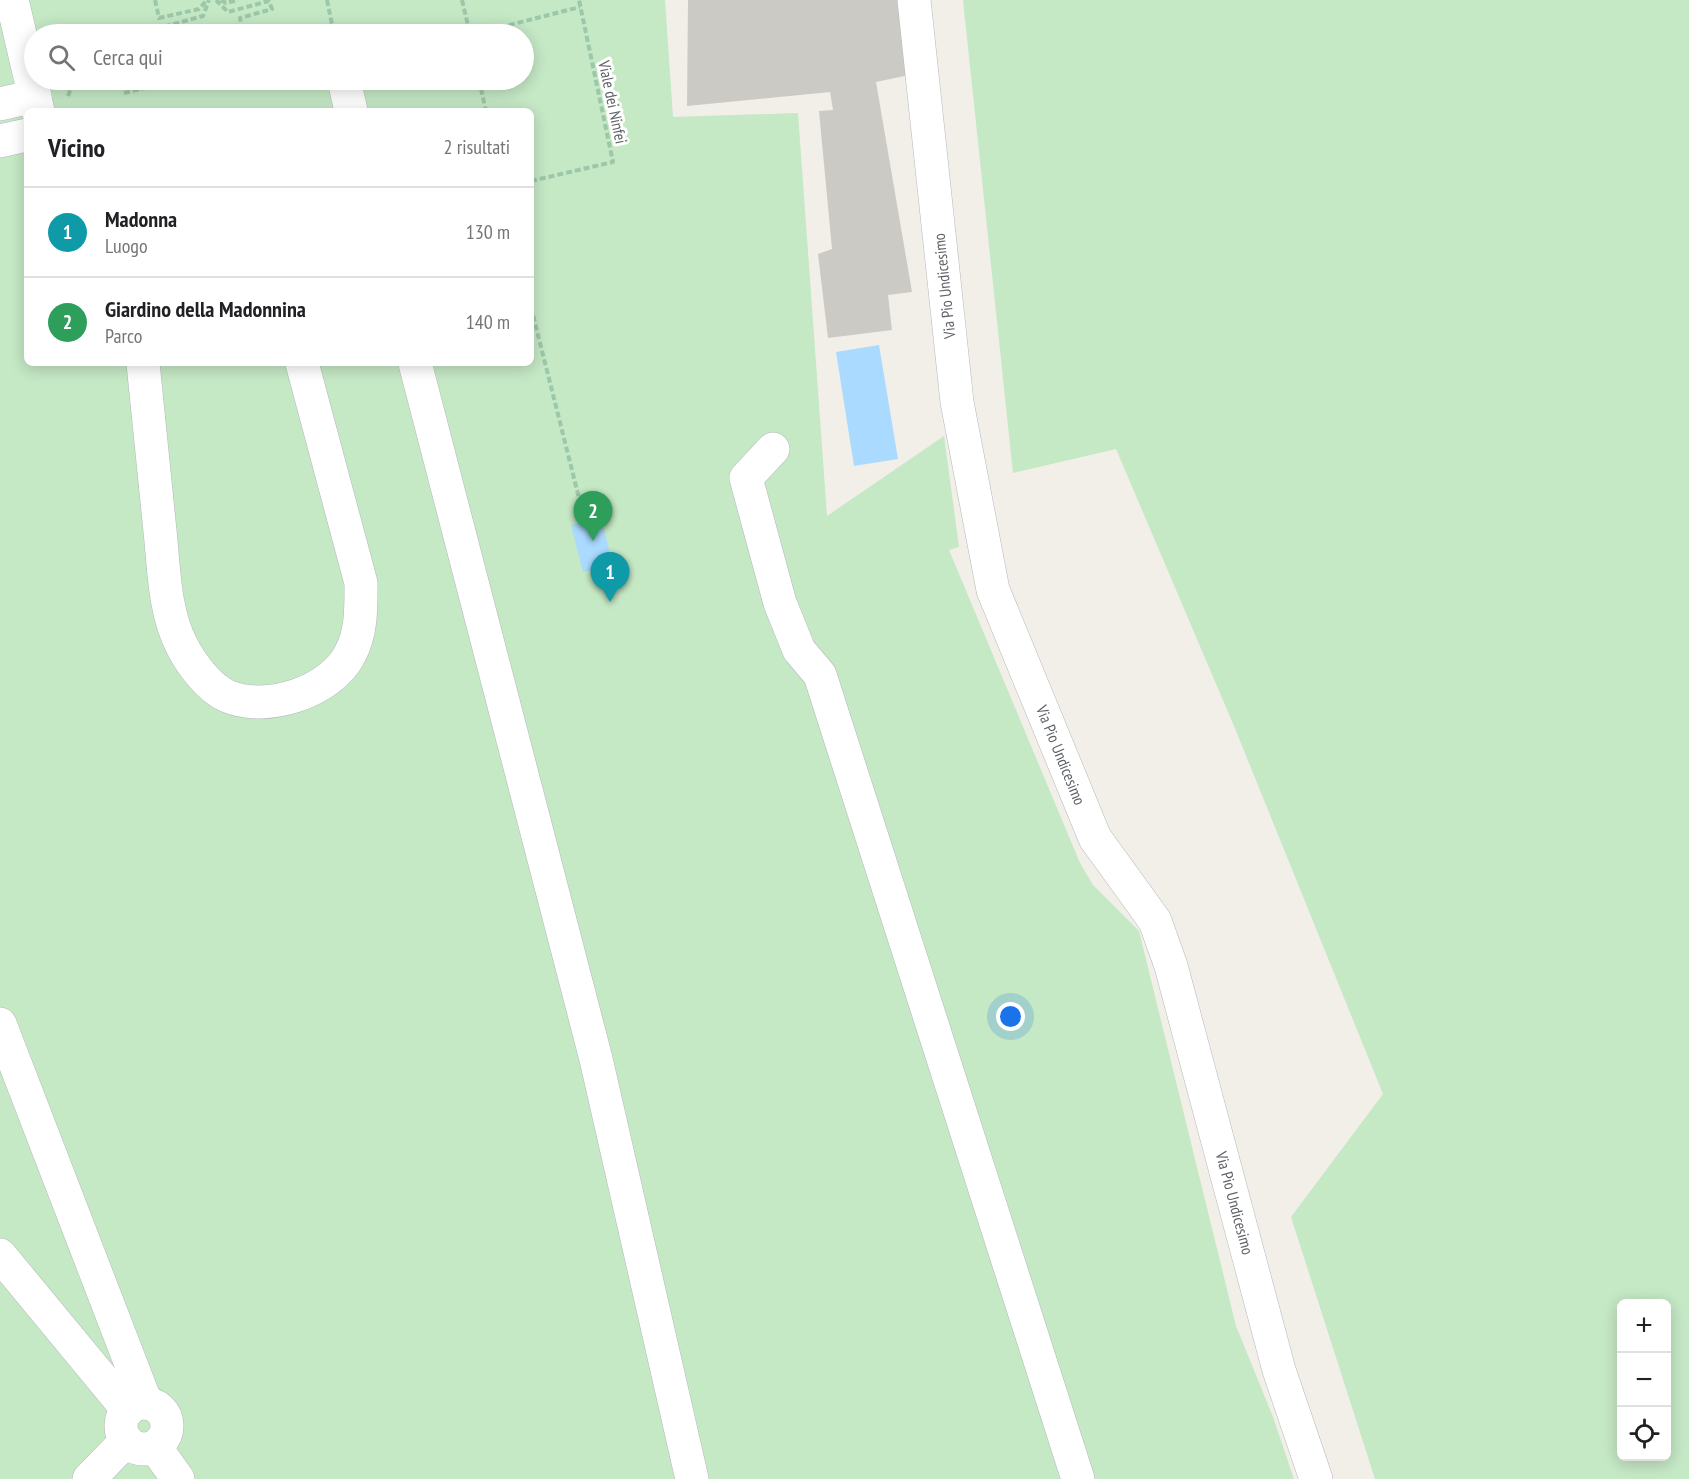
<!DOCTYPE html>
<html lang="it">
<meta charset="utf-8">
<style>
body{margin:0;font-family:"PT Sans Narrow",sans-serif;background:#f6f6f6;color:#202124}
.controls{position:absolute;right:18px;bottom:18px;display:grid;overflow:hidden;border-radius:9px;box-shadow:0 3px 15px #0003}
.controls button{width:54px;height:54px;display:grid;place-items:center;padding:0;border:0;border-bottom:2px solid #e0e0e0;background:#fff;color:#202124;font:30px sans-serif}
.you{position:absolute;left:1011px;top:1017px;width:21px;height:21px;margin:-15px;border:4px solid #fff;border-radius:50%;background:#1a73e8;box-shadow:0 0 0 9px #1a73e833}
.badge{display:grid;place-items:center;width:39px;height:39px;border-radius:50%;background:#b45309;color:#fff;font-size:20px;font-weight:700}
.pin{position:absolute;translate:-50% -50px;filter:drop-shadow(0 2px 3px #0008)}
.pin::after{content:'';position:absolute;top:32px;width:21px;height:18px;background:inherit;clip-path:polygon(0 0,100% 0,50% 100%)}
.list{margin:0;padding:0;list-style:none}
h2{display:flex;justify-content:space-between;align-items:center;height:78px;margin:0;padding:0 24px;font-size:26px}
h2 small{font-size:20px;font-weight:400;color:#757577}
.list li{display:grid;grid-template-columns:39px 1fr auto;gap:18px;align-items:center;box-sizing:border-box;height:90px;padding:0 24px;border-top:2px solid #e0e0e0}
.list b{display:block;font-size:22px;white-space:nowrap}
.list p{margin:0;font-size:20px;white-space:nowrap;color:#757577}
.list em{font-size:20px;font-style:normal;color:#757577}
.icon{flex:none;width:33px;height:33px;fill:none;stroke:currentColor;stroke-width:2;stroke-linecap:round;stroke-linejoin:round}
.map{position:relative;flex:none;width:1689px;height:1479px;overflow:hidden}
.search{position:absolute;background:#fff;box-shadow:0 3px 15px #0003;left:24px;top:24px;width:510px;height:66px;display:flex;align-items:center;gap:15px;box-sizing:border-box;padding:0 21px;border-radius:33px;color:#757577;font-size:22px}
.panel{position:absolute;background:#fff;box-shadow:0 3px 15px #0003;left:24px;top:108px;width:510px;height:258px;border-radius:9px}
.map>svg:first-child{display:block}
.green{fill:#c5e8c5;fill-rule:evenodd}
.water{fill:#aadaff}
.building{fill:#cccac5}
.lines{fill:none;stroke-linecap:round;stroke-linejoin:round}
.minor-casing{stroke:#b5b8bc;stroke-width:34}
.path{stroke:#9cc7a9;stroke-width:4;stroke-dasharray:6 3;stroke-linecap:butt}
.minor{stroke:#fff;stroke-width:33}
.labels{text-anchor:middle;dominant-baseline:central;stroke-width:6;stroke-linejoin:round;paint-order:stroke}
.street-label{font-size:16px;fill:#5f6368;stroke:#fff}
</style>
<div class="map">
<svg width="1689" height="1479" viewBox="0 0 1689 1479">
<rect width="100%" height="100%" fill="#f1efe8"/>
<g class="green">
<path d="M0,0H665L673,117L798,113L827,516L944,436L959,547L949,550L1080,863L1093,885L1139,931L1236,1326L1273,1417L1294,1479H0ZM34,34H524V80H34ZM27,111H531V363H27Z"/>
<path d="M963,0H1689V1479H1375L1291,1217L1383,1094L1234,726L1116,449L1013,473ZM1622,1304H1666V1456H1622Z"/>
</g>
<g class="water">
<polygon points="879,345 898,459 854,466 836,352"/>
<polygon points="601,518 613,565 583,572 571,525"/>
</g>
<polygon class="building" points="688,0 899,0 909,75 876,82 912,292 888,295 892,330 828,338 818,254 832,249 819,111 833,110 830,92 687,106"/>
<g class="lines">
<g class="minor-casing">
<g id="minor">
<polyline points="12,0 38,111"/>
<polyline points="914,0 957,402 993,590 1095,838 1155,921 1171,966 1279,1370 1316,1479"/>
<polyline points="344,80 351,111"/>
<polyline points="0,104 35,96"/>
<polyline points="0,141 27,135"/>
<path d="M143,363C149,419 154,475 160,531C164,568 164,612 182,646C191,664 209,688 227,696C266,713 331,692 350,654C362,632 361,606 361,583L302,363"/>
<polyline points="415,363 596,1059 692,1479"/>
<polyline points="773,449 746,478 780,603 799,650 820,675 1078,1479"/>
<polyline points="0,1024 146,1403"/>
<polyline points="0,1255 128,1410"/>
<circle cx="144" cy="1426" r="23"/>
<polyline points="155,1447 178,1479"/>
<polyline points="89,1479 126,1441"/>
</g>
</g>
<g class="path">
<polyline points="155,0 159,18 199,9 207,0"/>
<polyline points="216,0 228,12 269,1 272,9 240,18 242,30"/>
<polyline points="221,0 226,3 238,0"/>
<polyline points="327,0 334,34"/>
<polyline points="462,0 470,34"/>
<polyline points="165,34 163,27 203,16 209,0"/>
<polyline points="173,34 197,28 199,34"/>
<polyline points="474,34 580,7"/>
<polyline points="479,80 486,111"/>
<polyline points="124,93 153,86"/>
<polyline points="68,96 74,80"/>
<polyline points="531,181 613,162 579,0"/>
<polyline points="531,307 583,514"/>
</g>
<use href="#minor" class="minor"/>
</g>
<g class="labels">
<g class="street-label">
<text transform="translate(613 102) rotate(78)">Viale dei Ninfei</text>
<text transform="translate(944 286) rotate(-96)">Via Pio Undicesimo</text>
<text transform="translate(1061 755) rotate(68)">Via Pio Undicesimo</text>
<text transform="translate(1235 1203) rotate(75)">Via Pio Undicesimo</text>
</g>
</g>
</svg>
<div class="controls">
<button>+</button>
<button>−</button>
<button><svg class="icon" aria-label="locate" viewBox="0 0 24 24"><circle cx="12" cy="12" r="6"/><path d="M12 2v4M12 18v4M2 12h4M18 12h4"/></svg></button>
</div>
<div class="you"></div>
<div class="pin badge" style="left:610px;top:602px;background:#0f9aa8">1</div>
<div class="pin badge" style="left:593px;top:541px;background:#2e9e5b">2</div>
<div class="search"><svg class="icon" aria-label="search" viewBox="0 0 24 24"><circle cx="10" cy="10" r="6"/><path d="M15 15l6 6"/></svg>Cerca qui</div>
<section class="panel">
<h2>Vicino<small>2 risultati</small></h2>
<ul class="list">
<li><span class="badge" style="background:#0f9aa8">1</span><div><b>Madonna</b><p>Luogo</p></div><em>130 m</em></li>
<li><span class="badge" style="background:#2e9e5b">2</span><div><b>Giardino della Madonnina</b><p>Parco</p></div><em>140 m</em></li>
</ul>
</section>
</div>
